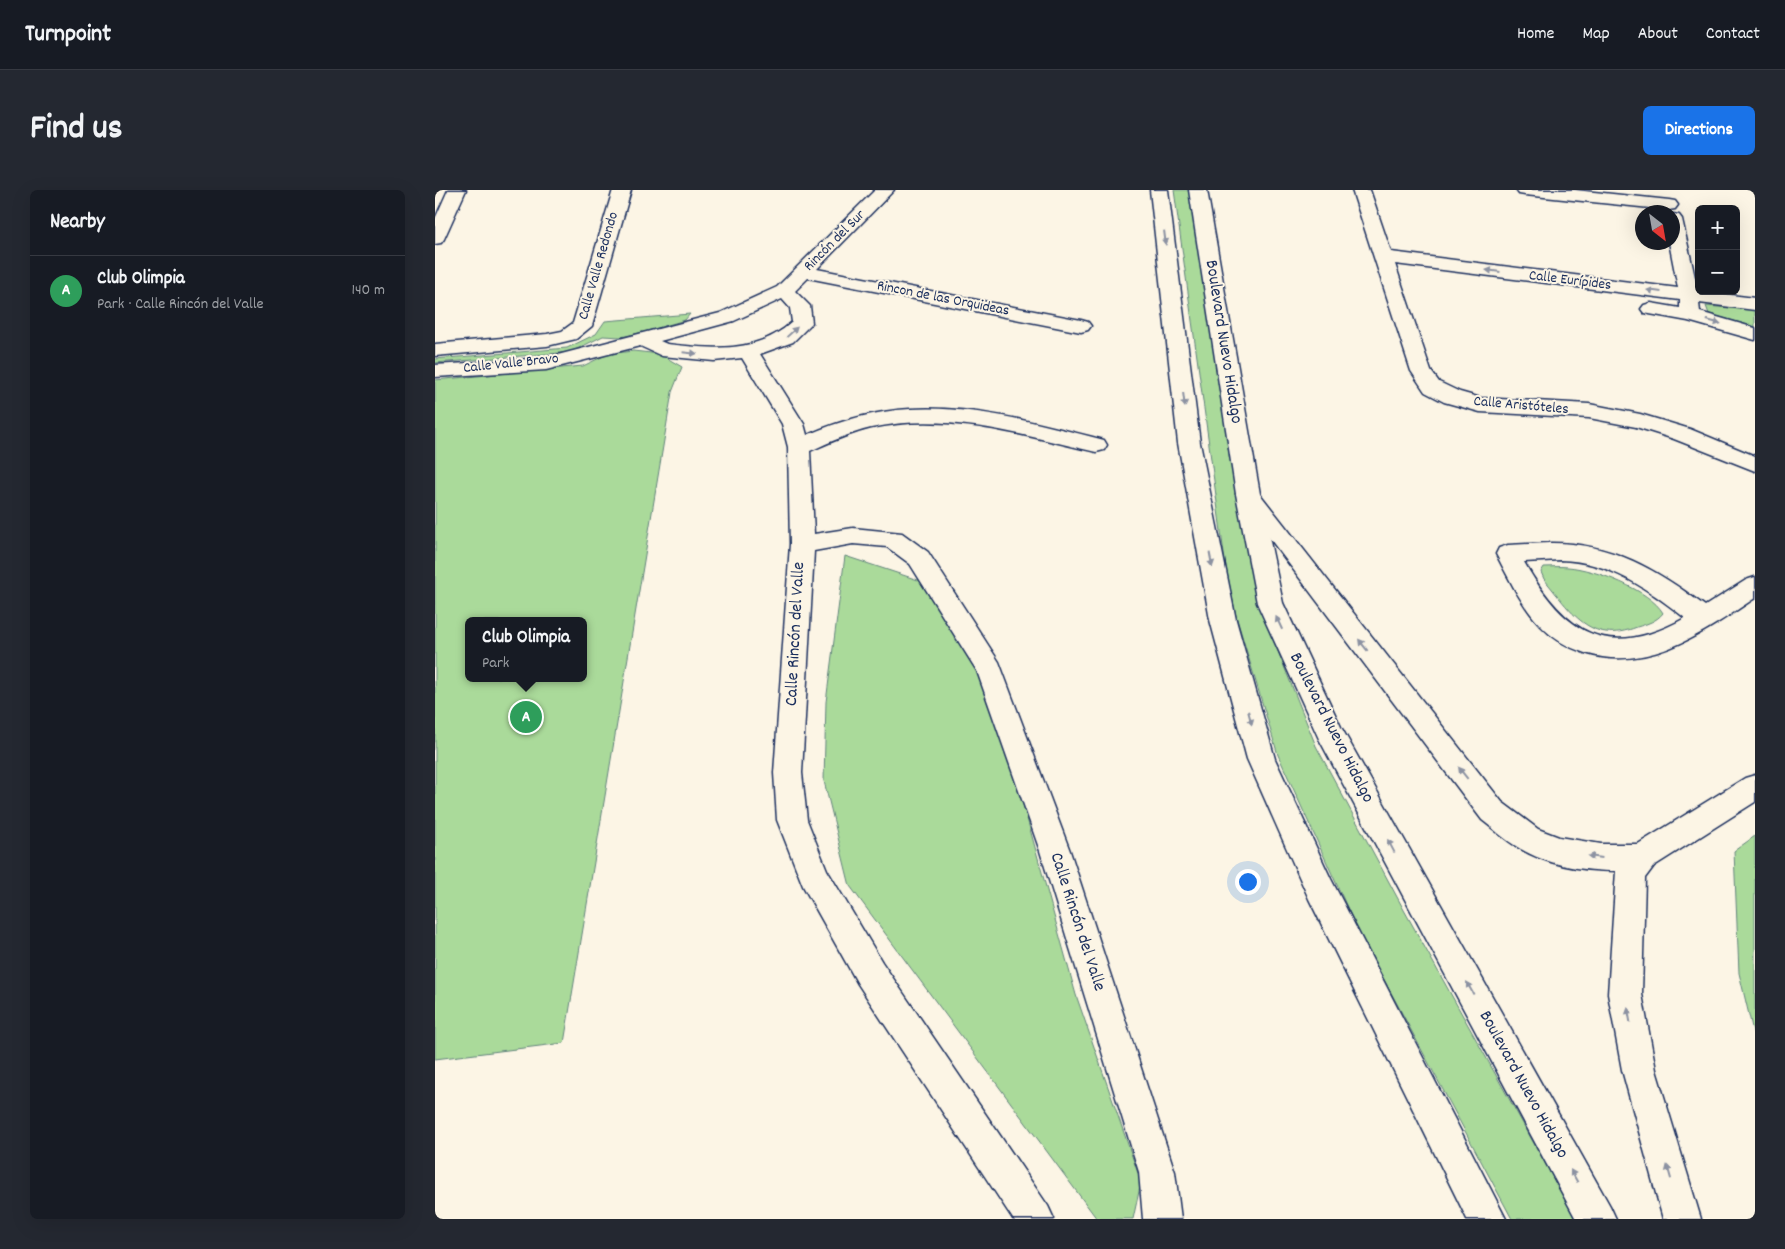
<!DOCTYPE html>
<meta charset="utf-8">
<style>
body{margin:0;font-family:Dekko,sans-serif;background:#242831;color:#f1f3f6}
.controls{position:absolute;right:15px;top:15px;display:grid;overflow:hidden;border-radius:8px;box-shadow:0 5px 20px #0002}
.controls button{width:45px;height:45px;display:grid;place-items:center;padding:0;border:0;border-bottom:1px solid #363941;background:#171b24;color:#f1f3f6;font:25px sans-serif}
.compass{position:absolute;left:1200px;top:15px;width:45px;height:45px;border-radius:50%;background:#171b24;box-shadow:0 5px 20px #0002;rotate:149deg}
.you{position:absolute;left:812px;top:691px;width:18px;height:18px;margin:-12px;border:4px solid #fff;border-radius:50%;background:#1a73e8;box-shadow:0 0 0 8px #1a73e833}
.badge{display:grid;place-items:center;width:32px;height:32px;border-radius:50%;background:#1a73e8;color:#fff;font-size:16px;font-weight:700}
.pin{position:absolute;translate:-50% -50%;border:2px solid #fff;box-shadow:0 1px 5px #0006}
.popup{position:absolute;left:30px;top:427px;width:122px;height:65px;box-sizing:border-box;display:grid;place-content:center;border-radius:8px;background:#171b24;filter:drop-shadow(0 1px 4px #0005);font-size:16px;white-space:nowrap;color:#9ea1a6}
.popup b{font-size:19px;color:#f1f3f6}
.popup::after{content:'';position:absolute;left:50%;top:100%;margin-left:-10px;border:10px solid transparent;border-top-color:#171b24}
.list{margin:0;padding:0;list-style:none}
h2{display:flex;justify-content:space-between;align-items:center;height:65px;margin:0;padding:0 20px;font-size:21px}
h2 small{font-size:16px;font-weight:400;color:#9ea1a6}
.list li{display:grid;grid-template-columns:32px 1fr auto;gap:15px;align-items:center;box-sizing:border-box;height:70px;padding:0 20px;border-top:1px solid #363941}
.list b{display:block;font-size:19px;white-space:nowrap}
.list p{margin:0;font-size:16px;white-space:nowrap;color:#9ea1a6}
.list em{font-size:16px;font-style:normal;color:#9ea1a6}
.map{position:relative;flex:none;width:1320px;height:1029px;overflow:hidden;border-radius:8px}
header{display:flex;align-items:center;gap:30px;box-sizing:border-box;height:70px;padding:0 25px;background:#171b24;border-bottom:1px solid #363941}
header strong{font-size:24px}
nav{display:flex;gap:28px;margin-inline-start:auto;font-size:18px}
.intro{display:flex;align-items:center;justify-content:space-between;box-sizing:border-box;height:120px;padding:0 30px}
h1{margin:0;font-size:35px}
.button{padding:12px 22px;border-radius:8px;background:#1a73e8;color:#fff;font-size:18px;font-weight:700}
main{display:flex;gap:30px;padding:0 30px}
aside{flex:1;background:#171b24;border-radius:8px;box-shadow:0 5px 20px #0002}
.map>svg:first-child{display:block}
.green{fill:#aada9a;stroke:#62847c;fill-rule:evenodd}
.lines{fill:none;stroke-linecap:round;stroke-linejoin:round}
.minor-casing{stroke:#1b2f5e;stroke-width:3}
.tertiary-casing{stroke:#1b2f5e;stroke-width:3}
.minor{fill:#fcf5e5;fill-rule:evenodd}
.tertiary{fill:#fcf5e5;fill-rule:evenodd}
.oneway{fill:#8c92a2}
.labels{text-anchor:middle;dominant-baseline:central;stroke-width:4;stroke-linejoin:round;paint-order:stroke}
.far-street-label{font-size:15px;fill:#1b2f5e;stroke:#fcf5e5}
.street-label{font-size:18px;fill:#1b2f5e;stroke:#fcf5e5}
</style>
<header>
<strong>Turnpoint</strong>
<nav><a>Home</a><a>Map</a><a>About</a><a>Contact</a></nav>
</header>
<div class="intro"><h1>Find us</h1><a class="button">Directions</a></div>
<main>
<aside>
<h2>Nearby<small></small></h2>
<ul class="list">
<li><span class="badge" style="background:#2e9e5b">A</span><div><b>Club Olimpia</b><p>Park · Calle Rincón del Valle</p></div><em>140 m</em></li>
</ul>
</aside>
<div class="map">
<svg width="1320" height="1029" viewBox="0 0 1320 1029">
<rect width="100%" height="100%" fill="#fcf5e5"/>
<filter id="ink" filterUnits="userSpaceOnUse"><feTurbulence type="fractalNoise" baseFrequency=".02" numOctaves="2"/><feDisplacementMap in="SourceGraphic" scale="10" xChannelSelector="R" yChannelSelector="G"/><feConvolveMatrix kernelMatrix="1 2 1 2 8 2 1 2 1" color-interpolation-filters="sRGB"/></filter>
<g filter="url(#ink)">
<g class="green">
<polygon points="739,0 756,0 828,424 881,556 969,720 1141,1029 1077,1029 922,739 843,565 801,426 791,378"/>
<polygon points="1271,116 1320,120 1320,137 1274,124"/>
<polygon points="255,124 250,130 209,142 186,147 168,146 136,162 0,173 0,169 132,158 161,144 170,131"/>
<path d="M198,161L225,164L247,177L237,202L129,853L0,869V190L148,176L173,164ZM34,431H148V488H34Z"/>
<polygon points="410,366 489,392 558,506 641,805 706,992 698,1029 662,1029 415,696 389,591 391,512"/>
<path d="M1109,377C1117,377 1125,376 1133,377C1159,379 1215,400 1228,423C1222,431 1212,434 1202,437C1154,456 1136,421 1109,389L1106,382Z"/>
<polygon points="1320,646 1320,850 1304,783 1299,661"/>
</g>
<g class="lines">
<g class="minor-casing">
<g id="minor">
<polygon points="13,0 31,0 9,49 6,53 0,54 0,29"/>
<polygon points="178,0 196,0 157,136 141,149 112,156 0,166 0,154 112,144 127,141 138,133"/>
<path d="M440,0H459L382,79L646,130L653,132L656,136L653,140L646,142L373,88L360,101L375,116L377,133L358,152L325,164L369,234L372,245C404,231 439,221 475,219C539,215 607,234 669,250L672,255L669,260L661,262C587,245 512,221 436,238C415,243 395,252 375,261L379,344L418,338L467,343L493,362L564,472L635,661L740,982L746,1029H708L704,982L605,661L542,481L475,374L452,357L418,354L379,361L367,583L372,630L392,680L447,772L613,1016L619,1029H578L423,794L368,696L342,630L339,583L355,354L353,257L347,234L307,168L279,171L227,166L205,156L111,180L0,187V175L111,168L285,123L342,97ZM347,109L355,118L357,132C322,164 276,159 232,154L225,151L299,131Z"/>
<polygon points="917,0 935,0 956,62 1243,98 1234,52 1238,52 1238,24 1244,25 1247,29 1263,101 1320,108 1320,120 1264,113 1265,122 1320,138 1320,150 1253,131 1209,123 1206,119 1209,115 1216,113 1245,118 1245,110 960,74 996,181 1004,192 1025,202 1046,208 1154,214 1205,224 1255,239 1320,266 1320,281 1239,249 1201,237 1154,228 1045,222 1009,212 990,202 976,181"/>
<polygon points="1081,0 1140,0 1234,10 1240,11 1243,15 1240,19 1234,20 1090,5 1084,4"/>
<path d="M813,296L821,299L1067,612L1103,639L1124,647L1166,654H1203L1310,588L1320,585V612L1219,676L1210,688L1207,804L1221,880L1266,1029H1228L1187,880L1173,804L1181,681C1149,681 1112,675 1084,658C1070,650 1059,639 1047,630L805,309L801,304L805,299Z"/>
<path d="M1114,353C1176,352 1222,380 1270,416L1311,390L1320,387V408C1269,442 1214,483 1150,463C1132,457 1117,448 1105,435C1086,415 1074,388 1061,364L1064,358L1073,355ZM1125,370C1174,371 1213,399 1250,428C1172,472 1129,443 1089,372Z"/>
</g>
</g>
<g class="tertiary-casing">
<g id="tertiary">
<polygon points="715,0 733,0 765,253 801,430 840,569 896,689 1071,1029 1032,1029 874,709 812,569 775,430 743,253"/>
<polygon points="754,0 772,0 825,304 848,413 906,537 1175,1016 1181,1029 1141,1029 884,549 822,413 801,304"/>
</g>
</g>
<use href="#minor" class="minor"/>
<use href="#tertiary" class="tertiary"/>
</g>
<defs><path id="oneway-solid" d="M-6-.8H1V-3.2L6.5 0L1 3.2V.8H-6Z" transform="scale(1.25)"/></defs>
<g class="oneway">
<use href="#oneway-solid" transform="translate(730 48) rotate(83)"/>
<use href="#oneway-solid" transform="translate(1058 81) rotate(-173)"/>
<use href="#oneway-solid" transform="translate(1219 101) rotate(-173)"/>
<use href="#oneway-solid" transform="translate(1279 132) rotate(15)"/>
<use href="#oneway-solid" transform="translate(357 142) rotate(-43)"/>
<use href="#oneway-solid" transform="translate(255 163) rotate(6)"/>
<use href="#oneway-solid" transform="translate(749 210) rotate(83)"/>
<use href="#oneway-solid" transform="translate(776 370) rotate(79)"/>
<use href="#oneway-solid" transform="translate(844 433) rotate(-115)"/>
<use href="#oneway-solid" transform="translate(928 455) rotate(-128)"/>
<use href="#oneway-solid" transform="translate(815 528) rotate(75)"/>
<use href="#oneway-solid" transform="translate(1028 583) rotate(-128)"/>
<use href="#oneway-solid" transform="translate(956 656) rotate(-118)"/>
<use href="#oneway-solid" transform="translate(1160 667) rotate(-173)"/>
<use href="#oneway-solid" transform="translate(1035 798) rotate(-119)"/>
<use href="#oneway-solid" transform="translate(1194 825) rotate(-100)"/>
<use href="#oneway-solid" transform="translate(1234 982) rotate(-106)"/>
<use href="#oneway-solid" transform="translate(1139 986) rotate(-119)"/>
</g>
</g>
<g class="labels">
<g class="far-street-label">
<text transform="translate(400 51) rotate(-45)">Rincón del Sur</text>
<text transform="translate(164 76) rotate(-74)">Calle Valle Redondo</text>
<text transform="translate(1135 91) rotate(7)">Calle Eurípides</text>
<text transform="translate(508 109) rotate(11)">Rincon de las Orquideas</text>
<text transform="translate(76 174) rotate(-6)">Calle Valle Bravo</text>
<text transform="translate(1086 216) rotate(5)">Calle Aristóteles</text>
</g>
<g class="street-label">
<text transform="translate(788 152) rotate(81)">Boulevard Nuevo Hidalgo</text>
<text transform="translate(361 444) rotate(-87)">Calle Rincón del Valle</text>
<text transform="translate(896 538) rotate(63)">Boulevard Nuevo Hidalgo</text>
<text transform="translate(642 732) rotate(72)">Calle Rincón del Valle</text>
<text transform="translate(1088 895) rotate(61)">Boulevard Nuevo Hidalgo</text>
</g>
</g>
</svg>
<div class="controls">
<button>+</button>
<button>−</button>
</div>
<svg class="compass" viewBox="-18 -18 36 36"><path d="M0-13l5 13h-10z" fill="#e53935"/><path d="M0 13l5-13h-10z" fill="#9ea1a6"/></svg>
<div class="you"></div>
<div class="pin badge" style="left:91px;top:527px;background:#2e9e5b">A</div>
<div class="popup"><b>Club Olimpia</b>Park</div>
</div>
</main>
